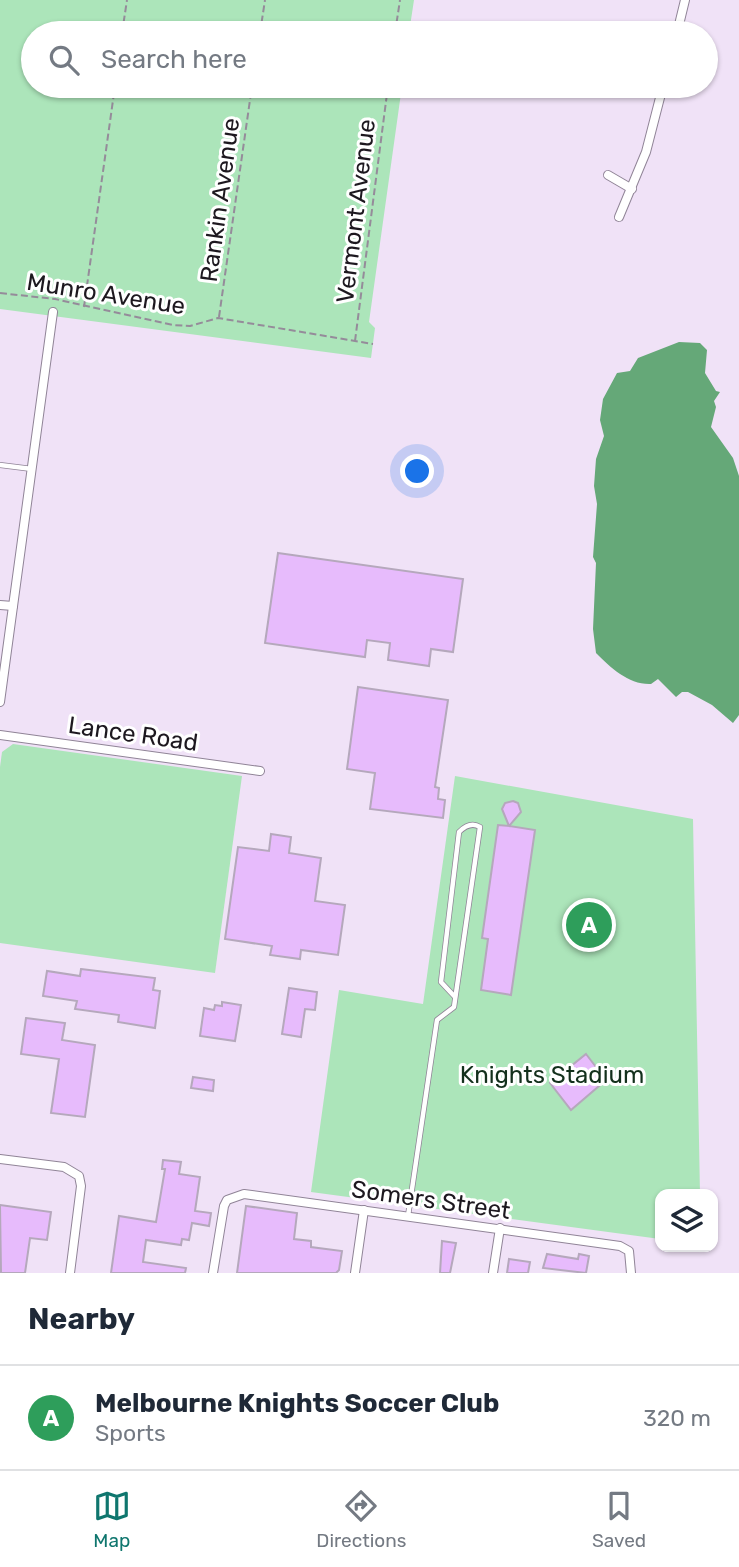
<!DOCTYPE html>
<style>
body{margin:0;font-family:Rubik,sans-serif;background:#f6f6f7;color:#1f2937}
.controls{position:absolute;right:21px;bottom:21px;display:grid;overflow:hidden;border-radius:14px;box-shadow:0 2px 5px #0004}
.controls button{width:63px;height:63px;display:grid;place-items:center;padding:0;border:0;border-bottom:2px solid #e0e1e3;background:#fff;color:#1f2937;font:35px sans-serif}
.you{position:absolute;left:418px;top:472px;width:24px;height:24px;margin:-18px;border:5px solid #fff;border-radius:50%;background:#1a73e8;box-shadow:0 0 0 10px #1a73e833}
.badge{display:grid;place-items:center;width:46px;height:46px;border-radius:50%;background:#0f766e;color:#fff;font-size:23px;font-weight:700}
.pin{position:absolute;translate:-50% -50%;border:4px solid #fff;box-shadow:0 2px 7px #0006}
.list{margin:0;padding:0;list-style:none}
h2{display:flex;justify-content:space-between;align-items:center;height:91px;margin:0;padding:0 28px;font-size:30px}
h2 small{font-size:23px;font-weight:400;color:#747a83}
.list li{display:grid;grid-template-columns:46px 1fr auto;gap:21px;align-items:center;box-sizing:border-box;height:105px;padding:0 28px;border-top:2px solid #e0e1e3}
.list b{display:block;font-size:26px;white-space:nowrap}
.list p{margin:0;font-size:23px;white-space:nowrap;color:#747a83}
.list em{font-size:23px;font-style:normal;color:#747a83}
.icon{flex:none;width:38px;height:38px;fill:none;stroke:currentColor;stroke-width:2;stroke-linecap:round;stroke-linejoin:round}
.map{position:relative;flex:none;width:739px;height:1273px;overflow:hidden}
.search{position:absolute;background:#fff;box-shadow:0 2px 5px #0004;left:21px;right:21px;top:21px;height:77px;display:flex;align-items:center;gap:18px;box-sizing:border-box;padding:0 24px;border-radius:38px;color:#747a83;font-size:26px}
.sheet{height:196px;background:#fff}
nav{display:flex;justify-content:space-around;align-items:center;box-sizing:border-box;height:98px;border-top:2px solid #e0e1e3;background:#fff;font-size:19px;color:#747a83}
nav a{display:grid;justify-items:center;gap:4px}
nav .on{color:#0f766e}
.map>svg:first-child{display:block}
.green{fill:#ace5ba}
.water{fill:#65a878}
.building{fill:#e7bbfc;stroke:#b5a8bc;stroke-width:2}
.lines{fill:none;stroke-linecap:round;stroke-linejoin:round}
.lane-casing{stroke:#908497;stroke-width:6}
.street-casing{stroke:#908497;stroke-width:10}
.path{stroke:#958b9a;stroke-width:2;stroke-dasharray:7 3.5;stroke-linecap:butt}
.lane{stroke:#fff;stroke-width:4.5}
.street{stroke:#fff;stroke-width:8}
.labels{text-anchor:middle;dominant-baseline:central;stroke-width:6;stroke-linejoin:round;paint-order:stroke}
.street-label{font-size:24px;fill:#1d181f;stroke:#fff}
.park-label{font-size:24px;fill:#13301c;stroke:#fff}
</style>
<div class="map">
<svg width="739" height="1273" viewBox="0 0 739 1273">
<rect width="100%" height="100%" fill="#f0e2f7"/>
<g class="green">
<polygon points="0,0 414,0 409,33 33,33 33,86 402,86 369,322 375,328 371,358 0,309"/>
<polygon points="13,744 242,776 215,973 0,943 0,767 2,752"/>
<polygon points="455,776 693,819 700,1194 660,1194 660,1239 311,1192 339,990 423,1004"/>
</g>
<path class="water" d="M679,342L700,343L707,350L705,373L716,391L720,392L714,401L716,407L711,427L733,458L739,476V715L733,723L712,705L688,692H682L676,697L658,679L651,684C629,685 611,668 596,653L593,629L596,563L593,557L597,504L594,486L596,459L604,436L600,420L603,399L617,373L630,371L638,358Z"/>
<g class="building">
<polygon points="278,553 463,579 453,652 431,649 429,666 388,660 390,643 367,640 365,657 265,643"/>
<polygon points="358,687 448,700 435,787 439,788 438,799 445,800 443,818 370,809 375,773 347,769"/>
<polygon points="513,801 518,803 521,812 509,826 535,830 511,995 481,990 488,939 482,938 498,825 509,826 502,809 505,803"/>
<polygon points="271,834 291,837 289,853 321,858 315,901 345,905 338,955 301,950 300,959 270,955 272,946 225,939 238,847 269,851"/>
<polygon points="81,969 155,978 153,990 160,991 155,1028 118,1022 119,1015 75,1009 77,1001 43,996 47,971 80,976"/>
<polygon points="289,988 317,992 315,1010 305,1009 301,1037 282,1034"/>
<polygon points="222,1002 241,1005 235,1041 200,1036 204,1008 214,1010 215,1005 222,1006"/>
<polygon points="26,1018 65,1023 62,1040 95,1045 85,1117 51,1113 59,1059 21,1054"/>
<polygon points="586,1054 606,1080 571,1110 550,1083"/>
<polygon points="193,1077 214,1080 213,1091 191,1088"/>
<polygon points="163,1160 181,1162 179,1174 200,1177 195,1211 211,1213 209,1226 192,1223 189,1240 182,1239 181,1245 146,1240 143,1262 186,1268 185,1273 111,1273 119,1216 156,1222 165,1169 162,1169"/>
<polygon points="0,1205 51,1212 47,1240 30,1238 25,1273 1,1273"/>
<polygon points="246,1206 297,1213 294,1239 311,1241 311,1247 342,1251 339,1270 336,1273 237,1273"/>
<polygon points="442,1241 456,1243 450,1273 440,1273"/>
<polygon points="547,1254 578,1259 579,1254 589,1256 586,1273 543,1268"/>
<polygon points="509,1259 530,1262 528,1273 507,1273"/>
</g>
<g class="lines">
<g class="lane-casing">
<g id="lane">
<polyline points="0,465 32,469"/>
<path d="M408,1216L437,1020L454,1007L480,827C472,822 465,826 459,832L441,982L455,997"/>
</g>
</g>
<g class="street-casing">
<g id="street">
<polyline points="677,33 685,0"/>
<polyline points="608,175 632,189"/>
<polyline points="619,217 646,152 663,86"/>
<polyline points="0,605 13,606"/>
<polyline points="0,702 53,312"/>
<polyline points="0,735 260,771"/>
<polyline points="0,1159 64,1167 79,1176 81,1186 70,1273"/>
<polyline points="213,1273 224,1206 227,1200 244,1194 620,1246 629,1251 631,1273"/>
<polyline points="355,1273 364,1210"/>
<polyline points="493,1273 500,1228"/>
</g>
</g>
<g class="path">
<polyline points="122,33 127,0"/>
<polyline points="260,33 265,0"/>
<polyline points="395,33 400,0"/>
<polyline points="0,293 55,299 173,325 190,326 218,318 373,344"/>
<polyline points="84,307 115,86"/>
<polyline points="219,317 252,86"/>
<polyline points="355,341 388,86"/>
</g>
<use href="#lane" class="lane"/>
<use href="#street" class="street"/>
</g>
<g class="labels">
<g class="street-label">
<text transform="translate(220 200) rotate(-82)">Rankin Avenue</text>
<text transform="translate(356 211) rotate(-83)">Vermont Avenue</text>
<text transform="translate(106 294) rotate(9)">Munro Avenue</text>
<text transform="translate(133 734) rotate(8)">Lance Road</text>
<text transform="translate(431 1200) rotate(8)">Somers Street</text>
</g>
<g class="park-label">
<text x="552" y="1075">Knights Stadium</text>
</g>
</g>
</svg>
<div class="controls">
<button><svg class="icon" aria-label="layers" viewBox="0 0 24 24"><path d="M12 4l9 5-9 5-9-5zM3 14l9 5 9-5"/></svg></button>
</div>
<div class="you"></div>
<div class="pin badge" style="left:589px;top:925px;background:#2e9e5b">A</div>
<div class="search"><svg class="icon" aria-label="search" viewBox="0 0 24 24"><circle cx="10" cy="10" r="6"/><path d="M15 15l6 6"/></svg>Search here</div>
</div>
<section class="sheet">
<h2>Nearby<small></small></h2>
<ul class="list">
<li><span class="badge" style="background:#2e9e5b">A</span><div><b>Melbourne Knights Soccer Club</b><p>Sports</p></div><em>320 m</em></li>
</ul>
</section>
<nav>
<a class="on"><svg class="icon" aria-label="map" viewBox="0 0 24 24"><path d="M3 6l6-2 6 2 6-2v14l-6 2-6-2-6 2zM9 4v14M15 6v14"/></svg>Map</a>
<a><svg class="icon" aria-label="directions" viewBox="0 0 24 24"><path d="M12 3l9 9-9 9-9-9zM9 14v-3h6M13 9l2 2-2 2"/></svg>Directions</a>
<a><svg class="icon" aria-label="saved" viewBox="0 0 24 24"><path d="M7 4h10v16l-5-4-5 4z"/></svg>Saved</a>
</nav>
